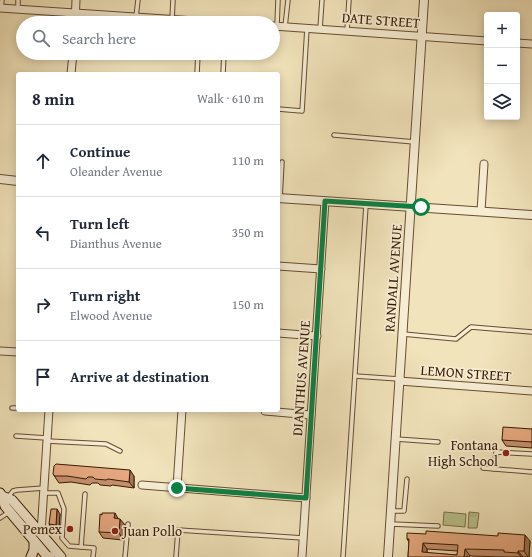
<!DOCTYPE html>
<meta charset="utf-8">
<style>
body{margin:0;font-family:"Gentium Book Plus",serif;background:#f2f2f3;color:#1f2937}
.controls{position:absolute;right:12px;top:12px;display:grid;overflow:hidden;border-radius:4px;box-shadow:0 2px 10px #0003}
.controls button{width:36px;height:36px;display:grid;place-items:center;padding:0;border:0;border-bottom:1px solid #e0e1e3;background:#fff;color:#1f2937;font:20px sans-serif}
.stop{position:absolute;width:12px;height:12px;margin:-9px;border:3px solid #0b8043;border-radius:50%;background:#fff}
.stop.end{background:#0b8043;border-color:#fff;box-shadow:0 1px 4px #0008}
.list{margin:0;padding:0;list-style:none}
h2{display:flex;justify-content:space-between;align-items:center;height:52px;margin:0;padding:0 16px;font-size:17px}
h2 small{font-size:13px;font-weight:400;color:#747a83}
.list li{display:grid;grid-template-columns:26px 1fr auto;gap:12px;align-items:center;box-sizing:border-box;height:72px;padding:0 16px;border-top:1px solid #e0e1e3}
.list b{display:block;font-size:15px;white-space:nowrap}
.list p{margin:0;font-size:13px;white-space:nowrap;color:#747a83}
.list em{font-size:13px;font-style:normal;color:#747a83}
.icon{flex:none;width:22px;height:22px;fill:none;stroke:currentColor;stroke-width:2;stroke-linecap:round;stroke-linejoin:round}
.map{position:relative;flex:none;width:532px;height:557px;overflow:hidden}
.search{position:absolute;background:#fff;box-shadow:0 2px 10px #0003;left:16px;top:16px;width:264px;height:44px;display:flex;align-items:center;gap:10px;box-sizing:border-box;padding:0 14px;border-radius:22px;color:#747a83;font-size:15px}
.panel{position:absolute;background:#fff;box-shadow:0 2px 10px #0003;left:16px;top:72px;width:264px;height:340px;border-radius:4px}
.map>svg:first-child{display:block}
.park{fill:url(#park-tufts);stroke:#7a6f49}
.pitch{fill:#bbc38f;stroke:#7a6f49}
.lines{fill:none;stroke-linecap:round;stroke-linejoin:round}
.service-casing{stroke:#674d31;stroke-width:5.5}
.minor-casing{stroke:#674d31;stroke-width:9}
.tertiary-casing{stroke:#674d31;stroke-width:10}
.secondary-casing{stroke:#391b03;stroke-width:11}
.service{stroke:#f6edd3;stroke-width:3.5}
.minor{stroke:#f6edd3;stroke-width:7}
.tertiary{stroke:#f6edd3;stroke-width:8}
.secondary{stroke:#f6edd3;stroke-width:9}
.wall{fill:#c6916f;stroke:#391b03;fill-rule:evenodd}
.shaded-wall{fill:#a1765a;stroke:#391b03}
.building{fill:#e6a981;stroke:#391b03;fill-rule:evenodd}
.route{stroke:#0b8043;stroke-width:5}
.poi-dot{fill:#8f2418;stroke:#f6edd3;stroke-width:1.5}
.labels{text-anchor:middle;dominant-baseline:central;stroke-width:3.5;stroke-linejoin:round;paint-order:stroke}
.street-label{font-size:14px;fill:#391b03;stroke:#f6edd3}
.poi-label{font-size:14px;fill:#391b03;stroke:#f6edd3;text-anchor:end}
</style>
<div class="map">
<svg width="532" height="557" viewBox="0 0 532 557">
<defs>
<pattern id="park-tufts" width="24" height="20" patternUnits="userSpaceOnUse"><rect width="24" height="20" fill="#bbc38f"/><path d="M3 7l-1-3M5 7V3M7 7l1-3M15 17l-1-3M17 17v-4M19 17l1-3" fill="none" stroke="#a2a77a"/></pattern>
</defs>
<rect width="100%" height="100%" fill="#f1e3bb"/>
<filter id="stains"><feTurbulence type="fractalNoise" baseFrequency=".005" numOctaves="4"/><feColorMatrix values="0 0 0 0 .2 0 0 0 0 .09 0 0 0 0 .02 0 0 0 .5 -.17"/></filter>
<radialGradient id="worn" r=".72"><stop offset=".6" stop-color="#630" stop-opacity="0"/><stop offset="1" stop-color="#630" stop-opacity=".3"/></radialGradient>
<polygon class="park" points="469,512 479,513 477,528 468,528"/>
<polygon class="pitch" points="444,512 466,514 465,527 443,525"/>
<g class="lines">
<g class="service-casing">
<g id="service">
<polyline points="1,9 2,0"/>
<polyline points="18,10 18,0"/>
<polyline points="136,17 138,0"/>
<polyline points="172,20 173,0"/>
<polyline points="277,26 278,0"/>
<polyline points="285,27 288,0"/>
<polyline points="320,29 322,0"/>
<polyline points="347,31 349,0"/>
<polyline points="197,74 198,53"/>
<polyline points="223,74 224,53"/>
<polyline points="278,109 302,111 307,28"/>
<polyline points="334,135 415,142"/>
<polyline points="280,198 282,162"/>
<polyline points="403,334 456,339 471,327 532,332"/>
<polyline points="355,376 399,379"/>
<polyline points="12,408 18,408"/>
<polyline points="16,436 47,438"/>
<polyline points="396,439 438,442"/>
<polyline points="47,441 106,444 120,451"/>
<polyline points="483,468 532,472"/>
<polyline points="494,469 496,452 532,454"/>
<polyline points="44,493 58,493 64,509 62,538 69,546 81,547"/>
<polyline points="85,494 81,547 94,548 93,557"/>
<polyline points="8,497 13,491 17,490 44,488"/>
<polyline points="391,511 404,511 407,479"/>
<polyline points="0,518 9,512"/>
<polyline points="391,524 438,526"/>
<polyline points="125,557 128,524"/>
<polyline points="176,557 178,530 303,538"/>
<polyline points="343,557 366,205"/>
</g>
</g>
<g class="minor-casing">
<g id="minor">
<polyline points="0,8 225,23"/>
<polyline points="75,23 76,0"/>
<polyline points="273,26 487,41"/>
<polyline points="517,43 532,44"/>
<polyline points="71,74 73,53"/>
<polyline points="481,211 484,164"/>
<polyline points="278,266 321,269"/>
<polyline points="278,333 317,336"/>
<polyline points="0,351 18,352"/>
<polyline points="399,381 532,391"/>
<polyline points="265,411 311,415"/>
<polyline points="142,485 306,498"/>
<polyline points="177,487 182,410"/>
<polyline points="41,533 49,410"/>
<polyline points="302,557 325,201"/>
</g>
</g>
<g class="tertiary-casing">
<g id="tertiary">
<polyline points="0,179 18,181"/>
<polyline points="278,198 532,215"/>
<polyline points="388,557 424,0"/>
</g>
</g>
<g class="secondary-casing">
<g id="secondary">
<polyline points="0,493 2,496 12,500 61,557"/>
<polyline points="2,496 5,506 46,555 50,557"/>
<polyline points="31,557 34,550 34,541"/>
</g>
</g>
<use href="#service" class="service"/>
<use href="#minor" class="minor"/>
<use href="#tertiary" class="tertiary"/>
<use href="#secondary" class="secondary"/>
</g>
<g class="wall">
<polygon points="532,429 532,448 506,446 502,440"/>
<polygon points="53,474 134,476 134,488 112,485 111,486 100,485 98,483 92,483 90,485 71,482 59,483"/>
<polygon points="60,514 59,529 52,529 49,524"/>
<polygon points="118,519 125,525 123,540 103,538 99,532"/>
<path d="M407,539L530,541L529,557H505L470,556L408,557L409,542ZM427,549L458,551L457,555L427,553Z"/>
</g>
<g class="shaded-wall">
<polygon points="130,470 134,476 134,488 129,482"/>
<polygon points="57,509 60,514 59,529 56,525"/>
<polygon points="115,513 119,520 114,518"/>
<polygon points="120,519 125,525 123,540 119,533"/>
<polygon points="525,535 530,541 529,557 528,557 524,551"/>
<polygon points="423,543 427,549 427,557 422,552"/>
<polygon points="465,549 470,556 469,557 464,557"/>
<polygon points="518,551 523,557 521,557 518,553"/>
</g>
<g class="building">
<polygon points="503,427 532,429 532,442 502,440"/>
<polygon points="56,464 130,470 129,482 108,479 106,480 95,479 93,477 88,477 86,479 67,476 55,476 53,474 54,466"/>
<polygon points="51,509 57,509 56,525 49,524"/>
<polygon points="102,513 115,513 114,518 120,519 119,533 99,532 100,514 102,515"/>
<path d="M426,531L498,536V533L525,535L524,551H518V553L504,552V550L465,549L464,557H408L409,539H407V533L426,534ZM423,543L458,545L457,555L422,552Z"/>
</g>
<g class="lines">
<polyline class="route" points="177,488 306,498 325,201 421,207"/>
</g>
<g class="poi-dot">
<circle cx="506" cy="453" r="4"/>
<circle cx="70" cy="529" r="4"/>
<circle cx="115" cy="531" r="4"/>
</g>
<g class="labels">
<g class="street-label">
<text transform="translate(381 20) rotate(4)">DATE STREET</text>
<text transform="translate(393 278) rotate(-86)">RANDALL AVENUE</text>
<text transform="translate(466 373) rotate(4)">LEMON STREET</text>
<text transform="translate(301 378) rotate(-86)">DIANTHUS AVENUE</text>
</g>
<g class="poi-label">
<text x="498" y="445">Fontana<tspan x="498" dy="16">High School</tspan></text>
<text x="62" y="529">Pemex</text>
<text x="123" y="531" text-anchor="start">Juan Pollo</text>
</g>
</g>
<rect width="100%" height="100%" filter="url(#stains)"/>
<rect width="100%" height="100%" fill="url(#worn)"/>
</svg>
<div class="controls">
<button>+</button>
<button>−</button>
<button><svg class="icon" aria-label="layers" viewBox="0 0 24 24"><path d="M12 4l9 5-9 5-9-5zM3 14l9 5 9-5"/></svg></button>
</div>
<div class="stop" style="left:421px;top:207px"></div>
<div class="stop end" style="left:177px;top:488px"></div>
<div class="search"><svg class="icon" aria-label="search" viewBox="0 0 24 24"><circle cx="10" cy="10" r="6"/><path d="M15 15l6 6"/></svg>Search here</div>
<section class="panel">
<h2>8 min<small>Walk · 610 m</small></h2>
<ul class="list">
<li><svg class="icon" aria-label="ahead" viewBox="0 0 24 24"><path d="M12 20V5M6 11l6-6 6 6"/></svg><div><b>Continue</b><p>Oleander Avenue</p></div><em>110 m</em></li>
<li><svg class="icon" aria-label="left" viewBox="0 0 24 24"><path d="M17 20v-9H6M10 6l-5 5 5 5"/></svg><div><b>Turn left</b><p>Dianthus Avenue</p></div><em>350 m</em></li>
<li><svg class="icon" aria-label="right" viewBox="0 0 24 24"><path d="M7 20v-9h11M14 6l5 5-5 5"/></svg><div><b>Turn right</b><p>Elwood Avenue</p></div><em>150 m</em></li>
<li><svg class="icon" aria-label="arrive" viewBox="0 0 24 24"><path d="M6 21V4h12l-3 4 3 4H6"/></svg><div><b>Arrive at destination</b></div></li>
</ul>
</section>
</div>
